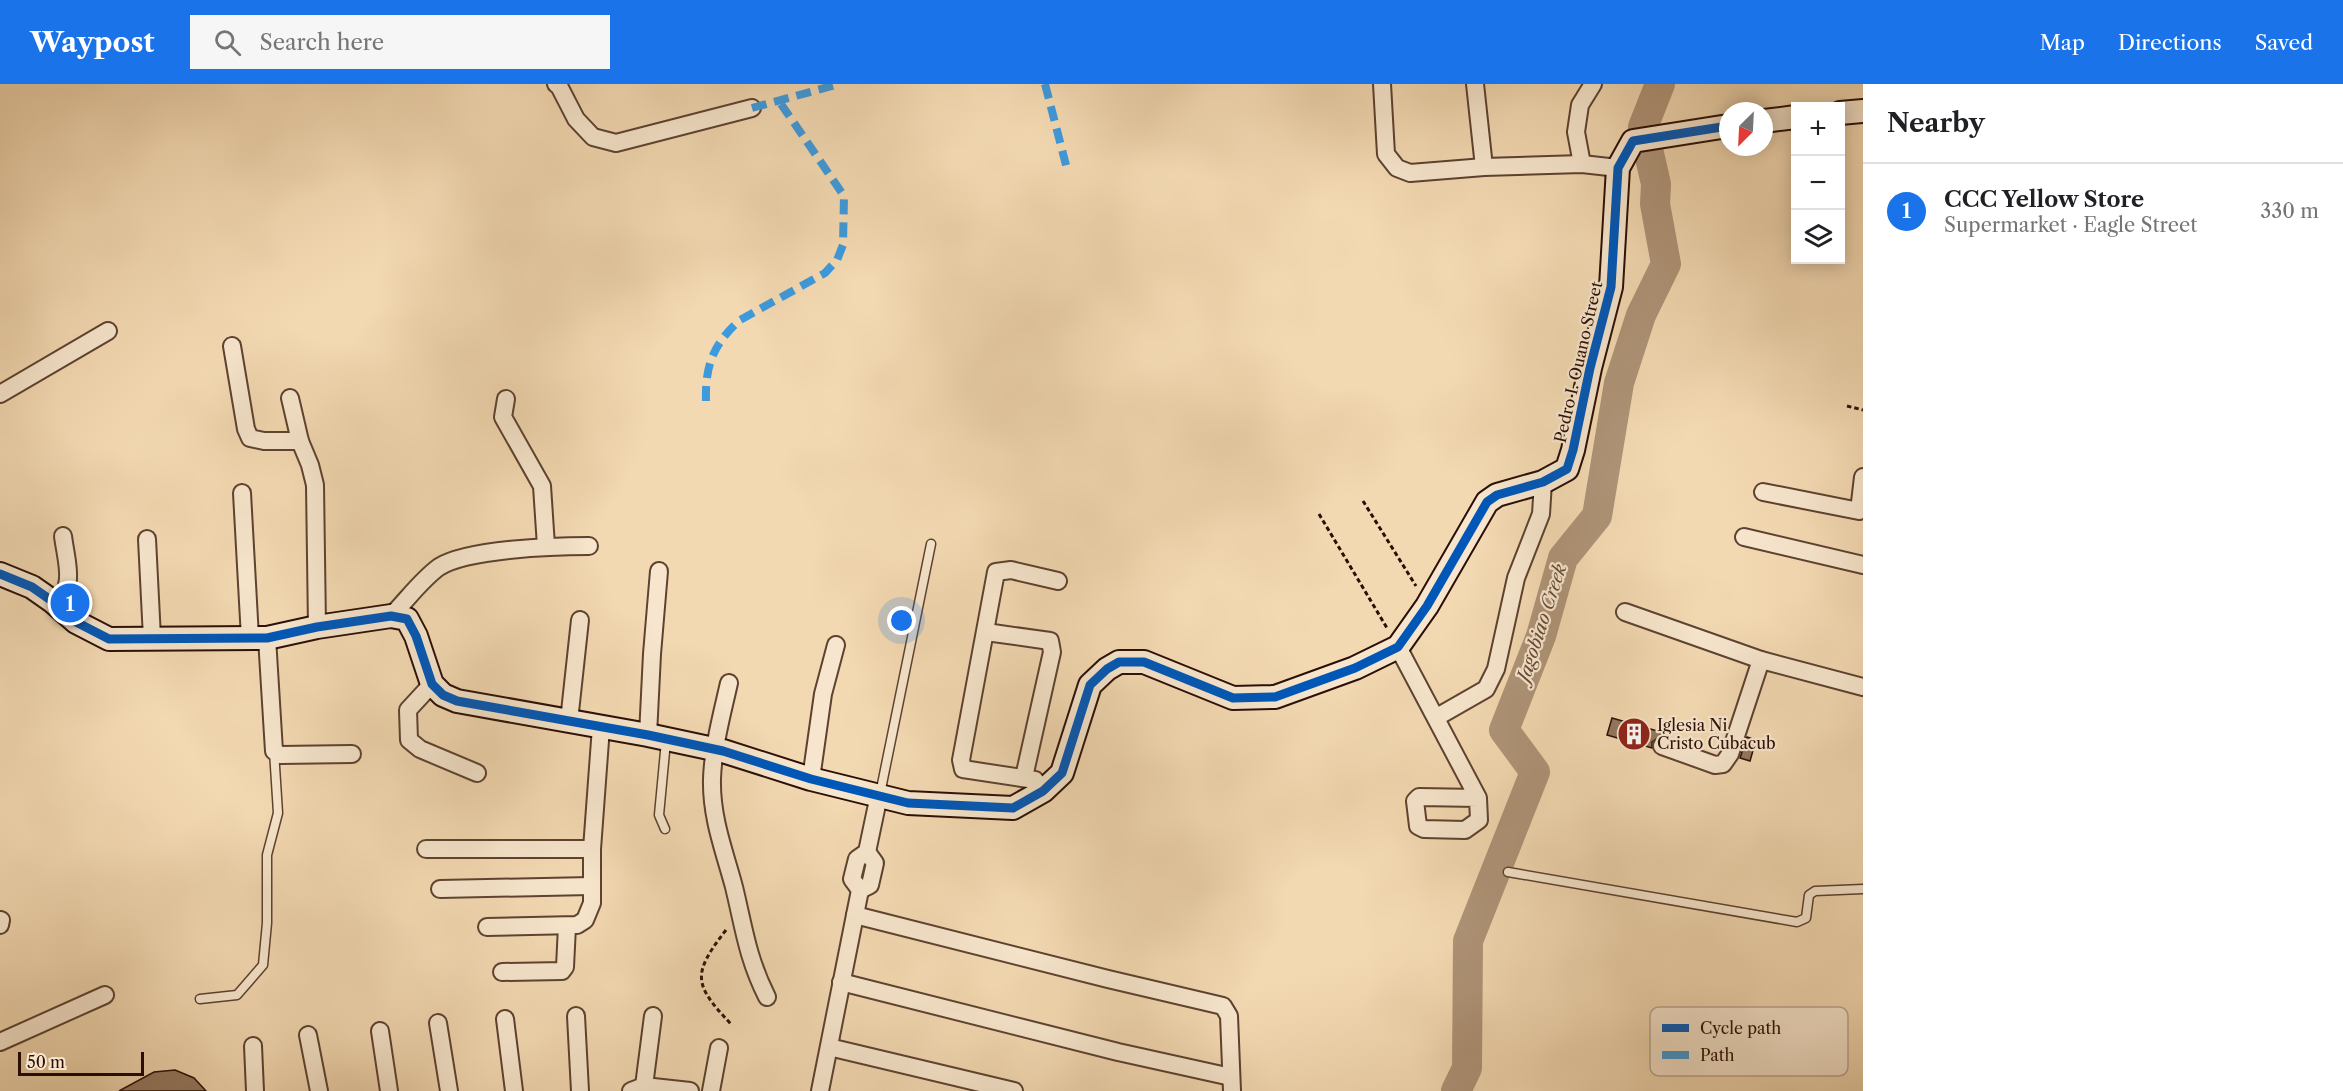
<!DOCTYPE html>
<meta charset="utf-8">
<style>
body{margin:0;font-family:"Libre Caslon Text",serif;background:#f6f6f6;color:#202124}
.controls{position:absolute;right:18px;top:18px;display:grid;overflow:hidden;border-radius:0px;box-shadow:0 3px 15px #0003}
.controls button{width:54px;height:54px;display:grid;place-items:center;padding:0;border:0;border-bottom:2px solid #e0e0e0;background:#fff;color:#202124;font:30px sans-serif}
.compass{position:absolute;left:1719px;top:18px;width:54px;height:54px;border-radius:50%;background:#fff;box-shadow:0 3px 15px #0003;rotate:204deg}
.scale{position:absolute;left:18px;bottom:15px;width:126px;box-sizing:border-box;padding-left:6px;border:3px solid #2b0f06;border-top:0;font-size:16px;line-height:21px;white-space:nowrap;color:#2b0f06;-webkit-text-stroke:4px #f7e6cd;paint-order:stroke}
.you{position:absolute;left:902px;top:537px;width:21px;height:21px;margin:-15px;border:4px solid #fff;border-radius:50%;background:#1a73e8;box-shadow:0 0 0 9px #1a73e833}
.badge{display:grid;place-items:center;width:39px;height:39px;border-radius:50%;background:#1a73e8;color:#fff;font-size:20px;font-weight:700}
.pin{position:absolute;translate:-50% -50%;border:3px solid #fff;box-shadow:0 2px 6px #0006}
.list{margin:0;padding:0;list-style:none}
h2{display:flex;justify-content:space-between;align-items:center;height:78px;margin:0;padding:0 24px;font-size:26px}
h2 small{font-size:20px;font-weight:400;color:#757577}
.list li{display:grid;grid-template-columns:39px 1fr auto;gap:18px;align-items:center;box-sizing:border-box;height:96px;padding:0 24px;border-top:2px solid #e0e0e0}
.list b{display:block;font-size:22px;white-space:nowrap}
.list p{margin:0;font-size:20px;white-space:nowrap;color:#757577}
.list em{font-size:20px;font-style:normal;color:#757577}
.icon{flex:none;width:33px;height:33px;fill:none;stroke:currentColor;stroke-width:2;stroke-linecap:round;stroke-linejoin:round}
.map{position:relative;flex:none;width:1863px;height:1007px;overflow:hidden}
header{display:flex;align-items:center;gap:36px;box-sizing:border-box;height:84px;padding:0 30px;background:#1a73e8;color:#fff}
header strong{font-size:28px}
nav{display:flex;gap:33px;margin-inline-start:auto;font-size:21px}
.search{width:420px;height:54px;background:#f6f6f6;display:flex;align-items:center;gap:15px;box-sizing:border-box;padding:0 21px;border-radius:0px;color:#757577;font-size:22px}
main{display:flex}
aside{flex:1;background:#fff}
.map>svg:first-child{display:block}
.lines{fill:none;stroke-linecap:round;stroke-linejoin:round}
.river{stroke:#af9478;stroke-width:30}
.building{fill:#93785f;stroke:#2b0f06;stroke-width:1.5}
.lane-casing{stroke:#5d4231;stroke-width:11}
.street-casing{stroke:#5d4231;stroke-width:20}
.secondary-casing{stroke:#2b0f06;stroke-width:26}
.path{stroke:#2b0f06;stroke-width:3;stroke-dasharray:4.5 3;stroke-linecap:butt}
.lane{stroke:#f7e6cd;stroke-width:8}
.street{stroke:#f7e6cd;stroke-width:16}
.secondary{stroke:#f7e6cd;stroke-width:22}
.quiet{stroke:#3d9add;stroke-width:8;stroke-dasharray:15 8;stroke-linecap:butt}
.cycleway-casing{stroke:#f7e6cd;stroke-width:13}
.cycleway{stroke:#0057b8;stroke-width:9}
.labels{text-anchor:middle;dominant-baseline:central;stroke-width:4.5;stroke-linejoin:round;paint-order:stroke}
.street-label{font-size:16px;fill:#2b0f06;stroke:#f7e6cd}
.poi-label{font-size:16px;fill:#2b0f06;stroke:#f7e6cd;text-anchor:start}
.water-label{font-size:18px;font-style:italic;fill:#664b39;stroke:#f7e6cd}
.key{fill:#f7e6cd;stroke:#baa691;stroke-width:1.5}
.key-label{font-size:16px;fill:#2b0f06}
</style>
<header>
<strong>Waypost</strong>
<div class="search"><svg class="icon" aria-label="search" viewBox="0 0 24 24"><circle cx="10" cy="10" r="6"/><path d="M15 15l6 6"/></svg>Search here</div>
<nav><a>Map</a><a>Directions</a><a>Saved</a></nav>
</header>
<main>
<div class="map">
<svg width="1863" height="1007" viewBox="0 0 1863 1007">
<rect width="100%" height="100%" fill="#f3d9b2"/>
<filter id="stains"><feTurbulence type="fractalNoise" baseFrequency=".00333" numOctaves="4"/><feColorMatrix values="0 0 0 0 .2 0 0 0 0 .09 0 0 0 0 .02 0 0 0 .5 -.17"/></filter>
<radialGradient id="worn" r=".72"><stop offset=".6" stop-color="#630" stop-opacity="0"/><stop offset="1" stop-color="#630" stop-opacity=".3"/></radialGradient>
<g class="lines">
<polyline class="river" points="1456,1007 1467,984 1468,857 1535,688 1504,646 1541,552 1563,474 1597,432 1619,299 1641,231 1666,180 1655,120 1656,100 1643,43 1660,0"/>
</g>
<g class="building">
<polygon points="1612,634 1661,648 1660,652 1652,658 1652,664 1607,651"/>
<polygon points="1747,653 1756,656 1750,677 1740,674"/>
<polygon points="175,986 194,994 206,1007 119,1007 154,988"/>
</g>
<g class="lines">
<g class="lane-casing">
<g id="lane">
<polyline points="880,710 931,460"/>
<polyline points="665,745 659,731 666,657"/>
<polyline points="1508,788 1797,838 1806,834 1809,811 1815,807 1863,805"/>
<polyline points="200,915 237,911 263,881 267,839 267,771 278,729 274,667"/>
</g>
</g>
<g class="street-casing">
<g id="street">
<polyline points="556,0 559,2 576,35 593,53 616,59 752,24"/>
<polyline points="1382,0 1386,70 1397,84 1410,89 1484,83 1582,80 1618,84"/>
<polyline points="1475,0 1484,83"/>
<polyline points="1582,80 1576,48 1580,21 1593,0"/>
<polyline points="232,262 246,345 250,354 264,357 300,357"/>
<polyline points="0,310 108,247"/>
<polyline points="290,314 300,357 310,381 315,401 317,543"/>
<polyline points="506,315 503,333 542,402 546,462"/>
<polyline points="1763,408 1859,427 1863,393"/>
<polyline points="242,409 250,554"/>
<polyline points="1744,453 1863,481"/>
<polyline points="147,455 152,554"/>
<path d="M56,521C76,501 66,477 63,452"/>
<polyline points="1625,528 1761,576 1863,603"/>
<path d="M391,532C406,517 421,496 439,483C467,465 554,462 589,462"/>
<polyline points="986,548 1050,557 1052,568 1024,693"/>
<polyline points="267,554 274,667 280,671 352,670"/>
<polyline points="1398,563 1478,714 1479,736 1465,746 1424,745 1418,742 1415,717 1419,713 1478,714"/>
<path d="M729,599C722,630 713,663 712,695C711,733 724,766 734,803C744,844 747,873 767,913"/>
<polyline points="432,600 408,626 409,656 420,665 477,689"/>
<polyline points="1437,633 1486,605 1496,585 1516,494 1541,430 1543,398"/>
<polyline points="569,637 580,536"/>
<polyline points="648,651 652,570 659,487"/>
<polyline points="1662,662 1715,681 1723,680 1730,670 1761,576"/>
<polyline points="811,695 823,610 836,561"/>
<polyline points="1043,707 1035,696 963,685 961,676 996,488 1011,486 1058,497"/>
<polyline points="426,765 592,765"/>
<polyline points="440,805 591,802"/>
<polyline points="860,806 870,801 875,779 867,768"/>
<polyline points="855,831 1108,895 1223,922 1229,932 1232,1007"/>
<polyline points="0,841 1,836"/>
<polyline points="487,843 577,841 585,836 592,819 592,765 601,643"/>
<polyline points="502,888 562,887 565,883 567,842"/>
<polyline points="841,898 1118,968 1231,993"/>
<polyline points="576,932 580,1007"/>
<polyline points="505,935 514,1007"/>
<polyline points="438,939 449,1007"/>
<polyline points="380,947 389,1007"/>
<polyline points="308,951 319,1007"/>
<polyline points="0,958 105,911"/>
<polyline points="253,962 255,1007"/>
<polyline points="829,963 1014,1007"/>
<polyline points="644,1002 653,932"/>
<polyline points="631,1007 644,1002 690,1007"/>
<polyline points="711,1007 719,964"/>
<polyline points="820,1007 860,806 852,795 857,775 867,768 879,711"/>
</g>
</g>
<g class="secondary-casing">
<g id="secondary">
<polyline points="1840,29 1863,27"/>
<polyline points="1764,37 1796,33"/>
<polyline points="0,490 32,503 52,517 76,538 109,555 267,554 317,543 391,532 407,535 416,552 432,600 443,611 457,617 648,651 723,667 811,695 908,719 1013,724 1043,707 1062,689 1090,601 1107,585 1119,578 1144,578 1233,614 1275,613 1355,584 1398,563 1427,522 1487,418 1497,411 1543,398 1567,385 1573,366 1590,284 1611,203 1618,84 1633,57 1728,42"/>
</g>
</g>
<g class="path">
<polyline points="1847,322 1863,326"/>
<polyline points="1363,417 1416,502"/>
<polyline points="1319,430 1387,544"/>
<path d="M726,846C692,890 693,900 731,940"/>
</g>
<use href="#lane" class="lane"/>
<use href="#street" class="street"/>
<use href="#secondary" class="secondary"/>
<g class="quiet">
<polyline points="1045,0 1067,85"/>
<polyline points="752,24 839,0"/>
<path d="M706,317C705,282 713,260 740,236L825,189L837,176L843,161L844,112L779,17"/>
</g>
<g class="cycleway-casing">
<polyline id="cycleway" points="0,490 32,503 52,517 76,538 109,555 267,554 317,543 391,532 407,535 416,552 432,600 443,611 457,617 648,651 723,667 811,695 908,719 1013,724 1043,707 1062,689 1090,601 1107,585 1119,578 1144,578 1233,614 1275,613 1355,584 1398,563 1427,522 1487,418 1497,411 1543,398 1567,385 1573,366 1590,284 1611,203 1618,84 1633,57 1728,42"/>
</g>
<use href="#cycleway" class="cycleway"/>
</g>
<defs>
<g id="building-disc" transform="scale(1.725)"><circle r="9.5" fill="#8f2418" stroke="#f7e6cd"/><path d="M-4-6H4V6H1V3H-1V6H-4ZM-2.5-4.3h1.7v1.8h-1.7ZM.8-4.3h1.7v1.8H.8ZM-2.5-1h1.7V.8h-1.7ZM.8-1h1.7V.8H.8Z" fill="#fff"/></g>
</defs>
<g fill-rule="evenodd">
<use href="#building-disc" x="1634" y="650"/>
</g>
<g class="labels">
<g class="street-label">
<text transform="translate(1578 278) rotate(-77)">Pedro I. Ouano Street</text>
</g>
<g class="poi-label">
<text x="1657" y="641">Iglesia Ni<tspan x="1657" dy="18">Cristo Cubacub</tspan></text>
</g>
<g class="water-label">
<text transform="translate(1542 539) rotate(-72)">Jagobiao Creek</text>
</g>
</g>
<rect x="1650" y="923" width="198" height="69" rx="9" class="key"/>
<rect x="1662" y="940" width="27" height="8" fill="#0057b8"/>
<rect x="1662" y="967" width="27" height="8" fill="#3d9add"/>
<g class="key-label">
<text x="1700" y="950">Cycle path</text>
<text x="1700" y="977">Path</text>
</g>
<rect width="100%" height="100%" filter="url(#stains)"/>
<rect width="100%" height="100%" fill="url(#worn)"/>
</svg>
<div class="controls">
<button>+</button>
<button>−</button>
<button><svg class="icon" aria-label="layers" viewBox="0 0 24 24"><path d="M12 4l9 5-9 5-9-5zM3 14l9 5 9-5"/></svg></button>
</div>
<svg class="compass" viewBox="-18 -18 36 36"><path d="M0-13l5 13h-10z" fill="#e53935"/><path d="M0 13l5-13h-10z" fill="#757577"/></svg>
<div class="scale">50 m</div>
<div class="you"></div>
<div class="pin badge" style="left:70px;top:519px">1</div>
</div>
<aside>
<h2>Nearby<small></small></h2>
<ul class="list">
<li><span class="badge">1</span><div><b>CCC Yellow Store</b><p>Supermarket · Eagle Street</p></div><em>330 m</em></li>
</ul>
</aside>
</main>
